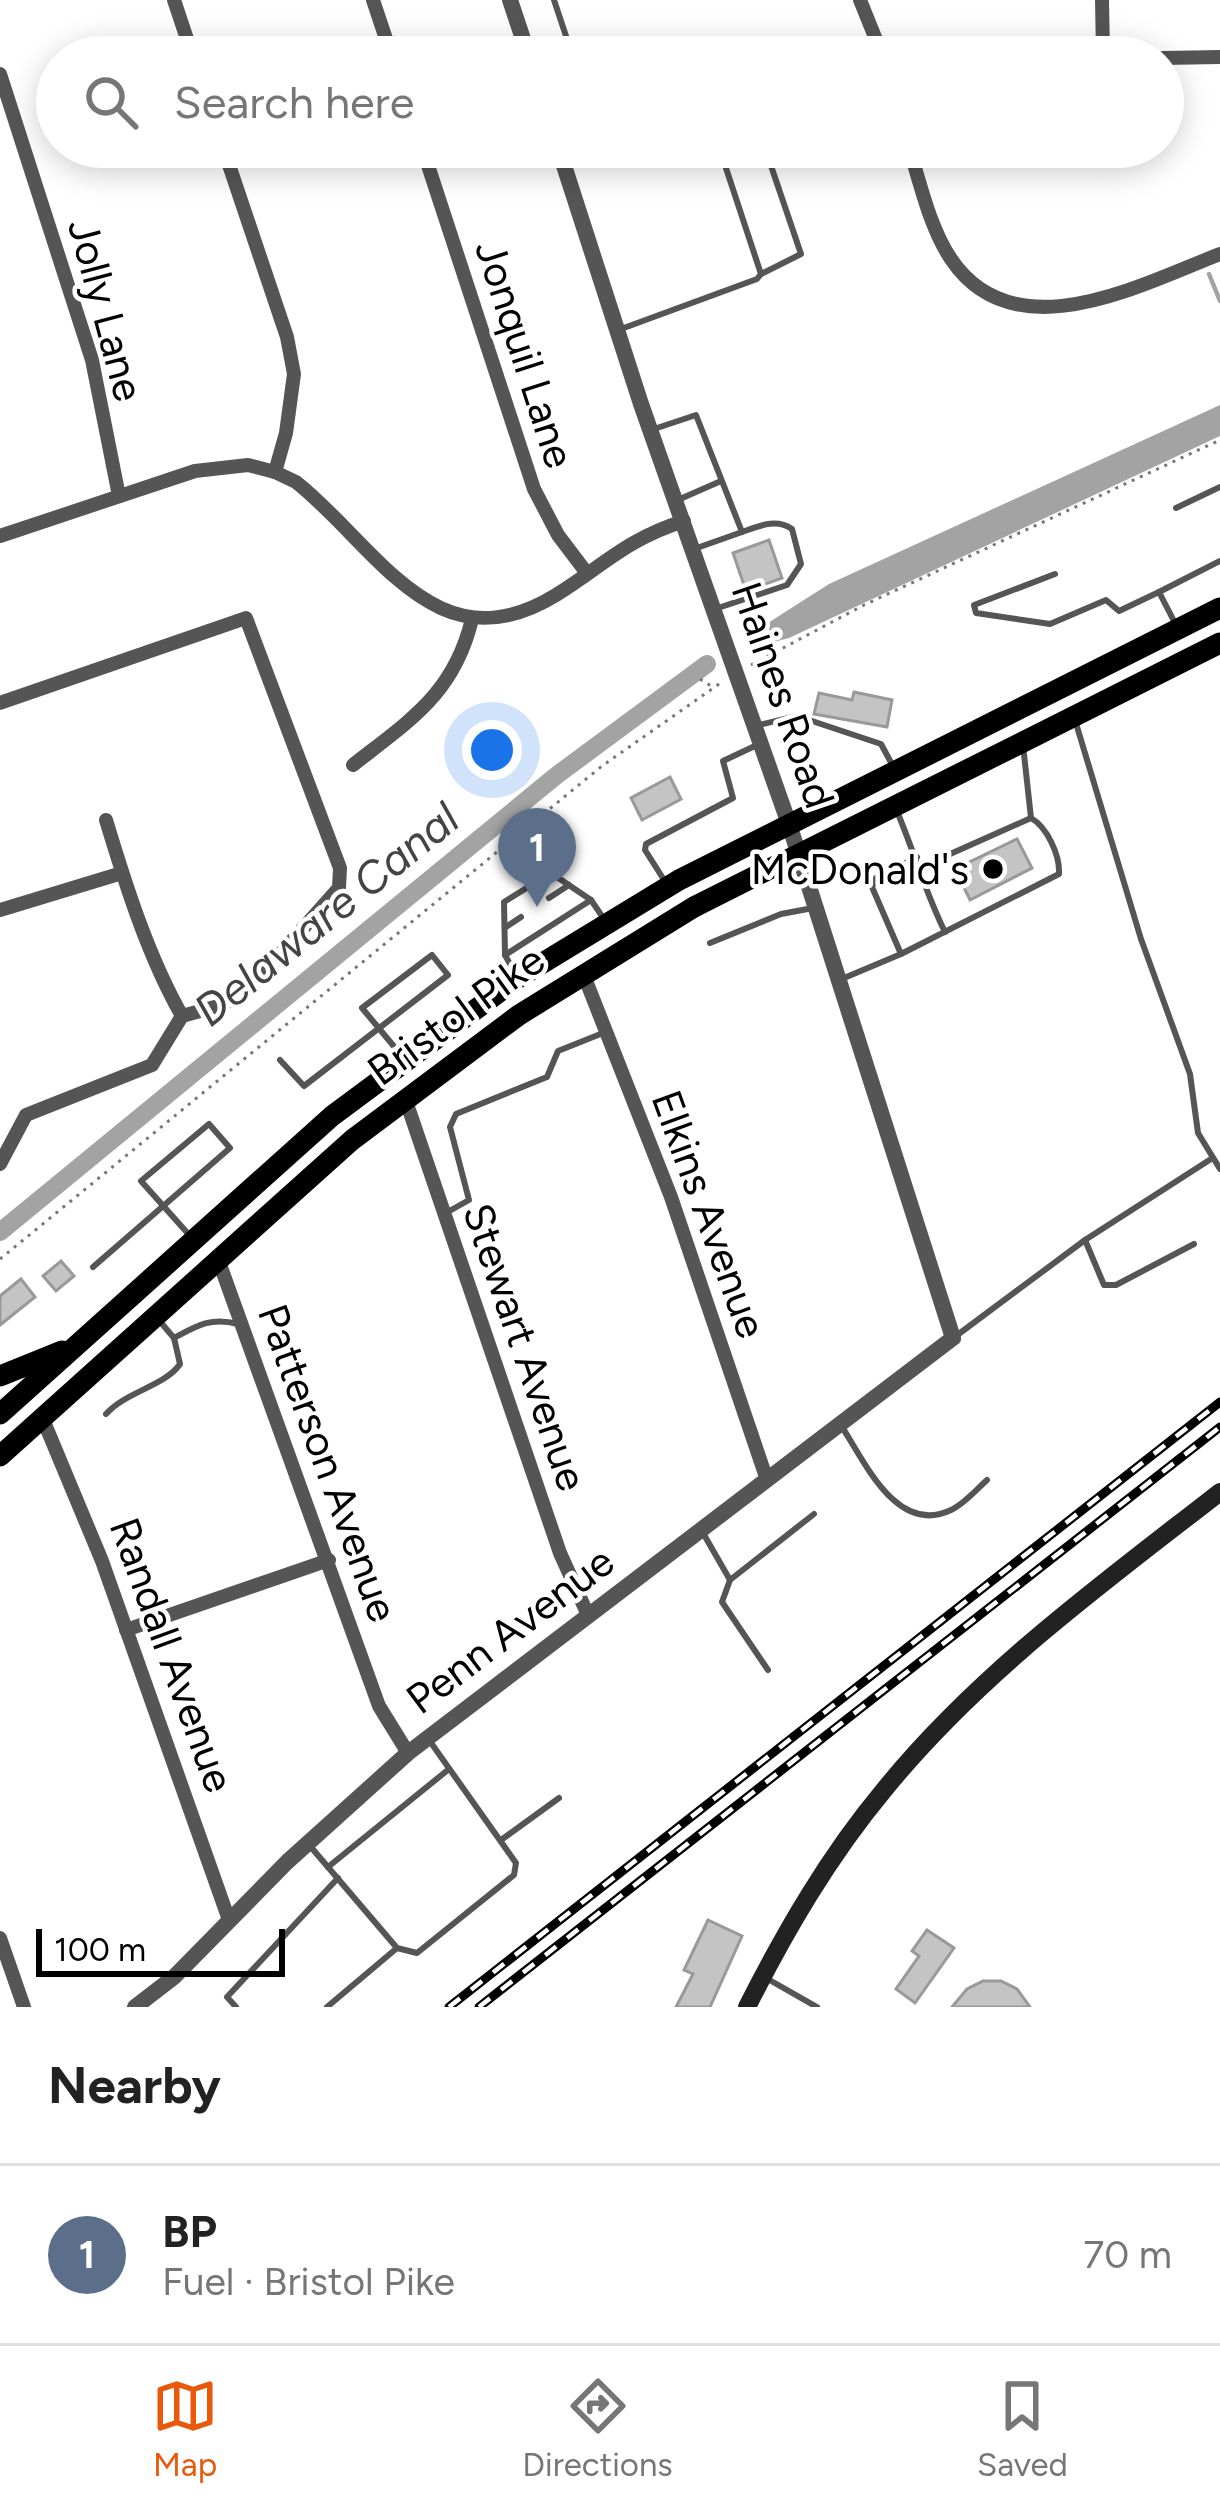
<!DOCTYPE html>
<meta charset="utf-8">
<style>
body{margin:0;font-family:Figtree,sans-serif;background:#f6f6f6;color:#222}
.scale{position:absolute;left:36px;bottom:30px;width:249px;box-sizing:border-box;padding-left:12px;border:6px solid #000;border-top:0;font-size:33px;line-height:42px;white-space:nowrap;color:#000;-webkit-text-stroke:9px #fff;paint-order:stroke}
.you{position:absolute;left:492px;top:750px;width:42px;height:42px;margin:-30px;border:9px solid #fff;border-radius:50%;background:#1a73e8;box-shadow:0 0 0 18px #1a73e833}
.badge{display:grid;place-items:center;width:78px;height:78px;border-radius:50%;background:#ea580c;color:#fff;font-size:39px;font-weight:700}
.pin{position:absolute;translate:-50% -99px;filter:drop-shadow(0 3px 6px #0008)}
.pin::after{content:'';position:absolute;top:63px;width:42px;height:36px;background:inherit;clip-path:polygon(0 0,100% 0,50% 100%)}
.list{margin:0;padding:0;list-style:none}
h2{display:flex;justify-content:space-between;align-items:center;height:156px;margin:0;padding:0 48px;font-size:51px}
h2 small{font-size:39px;font-weight:400;color:#767676}
.list li{display:grid;grid-template-columns:78px 1fr auto;gap:36px;align-items:center;box-sizing:border-box;height:180px;padding:0 48px;border-top:3px solid #e0e0e0}
.list b{display:block;font-size:45px;white-space:nowrap}
.list p{margin:0;font-size:39px;white-space:nowrap;color:#767676}
.list em{font-size:39px;font-style:normal;color:#767676}
.icon{flex:none;width:66px;height:66px;fill:none;stroke:currentColor;stroke-width:2;stroke-linecap:round;stroke-linejoin:round}
.map{position:relative;flex:none;width:1220px;height:2007px;overflow:hidden}
.search{position:absolute;background:#fff;box-shadow:0 6px 30px #0003;left:36px;right:36px;top:36px;height:132px;display:flex;align-items:center;gap:30px;box-sizing:border-box;padding:0 42px;border-radius:66px;color:#767676;font-size:45px}
.sheet{height:336px;background:#fff}
nav{display:flex;justify-content:space-around;align-items:center;box-sizing:border-box;height:168px;border-top:3px solid #e0e0e0;background:#fff;font-size:33px;color:#767676}
nav a{display:grid;justify-items:center;gap:6px}
nav .on{color:#ea580c}
.map>svg:first-child{display:block}
.water{fill:#a3a3a3}
.lines{fill:none;stroke-linecap:round;stroke-linejoin:round}
.stream{stroke:#a3a3a3;stroke-width:4.5}
.canal{stroke:#a3a3a3;stroke-width:18}
.building{fill:#c4c4c4;stroke:#999;stroke-width:3}
.path{stroke:#777;stroke-width:3;stroke-dasharray:3 6;stroke-linecap:butt}
.service{stroke:#555;stroke-width:6}
.minor{stroke:#555;stroke-width:14}
.tertiary{stroke:#555;stroke-width:16}
.secondary{stroke:#222;stroke-width:18}
.trunk{stroke:#000;stroke-width:21}
.rail-casing{stroke:#000;stroke-width:9}
.rail{stroke:#fff;stroke-width:4.5;stroke-dasharray:14;stroke-linecap:butt}
.poi-dot{fill:#000;stroke:#fff;stroke-width:4.5}
.labels{text-anchor:middle;dominant-baseline:central;stroke-width:9;stroke-linejoin:round;paint-order:stroke}
.street-label{font-size:42px;fill:#000;stroke:#fff}
.poi-label{font-size:42px;fill:#000;stroke:#fff;text-anchor:end}
.water-label{font-size:45px;font-style:italic;fill:#444;stroke:#fff}
</style>
<div class="map">
<svg width="1220" height="2007" viewBox="0 0 1220 2007">
<rect width="100%" height="100%" fill="#fff"/>
<polygon class="water" points="1220,405 1220,436 789,638 766,644 751,642 752,633 829,584"/>
<g class="lines">
<polyline class="stream" points="1209,274 1220,301"/>
<polyline class="canal" points="0,1232 557,775 707,664"/>
</g>
<g class="building">
<polygon points="769,540 782,578 746,591 733,553"/>
<polygon points="854,692 892,700 887,727 814,714 819,693 852,700"/>
<polygon points="670,777 681,799 642,820 631,798"/>
<polygon points="1017,839 1032,868 970,900 955,869"/>
<polygon points="61,1261 74,1276 56,1291 43,1276"/>
<polygon points="21,1279 35,1297 0,1325 0,1296"/>
<polygon points="708,1920 742,1936 710,2007 676,2007 693,1974 684,1970"/>
<polygon points="927,1930 954,1948 915,2003 896,1989 919,1956 912,1951"/>
<polygon points="983,1981 1001,1981 1017,1989 1030,2007 952,2007 967,1989"/>
</g>
<g class="lines">
<g class="path">
<polyline points="751,665 864,605 1220,440"/>
<polyline points="700,679 711,686"/>
<polyline points="0,1259 602,766 722,682"/>
</g>
<g class="service">
<polyline points="554,0 573,57"/>
<polyline points="814,57 818,56"/>
<polyline points="725,165 767,154 801,254 761,274"/>
<polyline points="621,329 757,279 761,274 719,147"/>
<polyline points="654,429 696,415 742,532 694,549"/>
<polyline points="680,499 721,481"/>
<polyline points="1176,508 1220,487"/>
<polyline points="1055,574 974,605 976,613 1050,624 1106,600 1119,611 1159,592"/>
<path d="M718,608L787,585L801,564L792,529C776,518 759,526 742,532"/>
<polyline points="1176,625 1159,592 1220,561"/>
<polyline points="1075,720 1141,939 1190,1074 1198,1133 1220,1169"/>
<polyline points="759,725 797,716 881,744 894,768"/>
<path d="M896,809C914,851 925,892 945,932"/>
<path d="M917,857L876,878L872,887L901,954L1059,874C1060,855 1047,827 1031,818L1023,745"/>
<polyline points="921,867 1031,818"/>
<polyline points="666,883 645,850 646,844 733,798 723,761 757,745"/>
<polyline points="549,898 569,885"/>
<polyline points="506,927 521,917"/>
<polyline points="710,943 781,914 813,908"/>
<polyline points="505,955 504,902 551,873 591,900"/>
<polyline points="516,975 505,955 591,900 604,919"/>
<polyline points="844,978 901,954"/>
<polyline points="280,1060 304,1086 448,975 432,955 362,1008 402,1056"/>
<polyline points="444,1214 469,1200 450,1127 456,1114 547,1077 558,1051 603,1033"/>
<polyline points="1085,1240 1104,1285 1116,1285 1194,1244"/>
<polyline points="93,1267 230,1148 209,1124 141,1181 191,1237"/>
<polyline points="956,1336 1085,1240 1211,1159"/>
<path d="M174,1338C198,1325 211,1317 238,1324"/>
<path d="M106,1414C127,1391 165,1386 180,1364L174,1338L157,1318"/>
<path d="M842,1427C865,1462 897,1536 951,1510C964,1504 976,1490 987,1480"/>
<polyline points="703,1533 730,1580 722,1602 768,1670"/>
<polyline points="730,1580 814,1514"/>
<polyline points="501,1840 559,1798"/>
<polyline points="310,1846 397,1948 327,2007"/>
<polyline points="328,1867 449,1769"/>
<polyline points="397,1948 417,1953 514,1875 516,1863 429,1740"/>
<polyline points="766,1978 817,2007"/>
<polyline points="236,2007 227,1997 338,1878"/>
</g>
<g class="minor">
<polyline points="174,0 193,57"/>
<polyline points="373,0 392,57"/>
<polyline points="860,0 883,57"/>
<polyline points="1102,0 1103,54"/>
<polyline points="1051,57 1069,54 1152,57"/>
<polyline points="1163,58 1220,57"/>
<polyline points="0,74 92,360 119,496"/>
<polyline points="223,147 287,337 294,374 286,433 275,472"/>
<polyline points="422,147 534,489 558,535 586,572"/>
<path d="M909,147C920,183 930,228 951,259C1014,353 1140,285 1220,254"/>
<path d="M0,536L195,471L248,465L275,472L296,482C377,546 436,669 556,595C604,565 627,539 684,521"/>
<path d="M0,703L246,618L340,868L339,888L247,991L222,1005L182,1016C148,956 126,886 106,820"/>
<path d="M353,765C410,720 454,694 472,619"/>
<polyline points="0,910 122,873"/>
<polyline points="583,973 671,1197 767,1480"/>
<polyline points="405,1098 560,1553 588,1615"/>
<polyline points="0,1164 26,1115 152,1065 182,1016"/>
<polyline points="218,1259 379,1706 408,1753"/>
<polyline points="42,1417 102,1561 229,1920"/>
<polyline points="126,1630 329,1560"/>
<polyline points="0,1938 24,2007"/>
</g>
<g class="tertiary">
<polyline points="510,0 529,57"/>
<polyline points="135,2007 174,1977 287,1862 408,1753 953,1338 789,824 641,404 558,147"/>
</g>
<path class="secondary" d="M747,2007C786,1930 829,1856 884,1790C979,1673 1102,1584 1220,1492"/>
<g class="trunk">
<polyline points="0,1376 62,1351"/>
<polyline points="0,1414 332,1116 518,978 679,880 1220,608"/>
<polyline points="0,1456 352,1140 519,1015 694,907 1220,643"/>
</g>
<g class="rail-casing">
<g id="rail">
<polyline points="449,2007 1220,1402"/>
<polyline points="479,2007 1220,1427"/>
</g>
</g>
<use href="#rail" class="rail"/>
</g>
<circle class="poi-dot" cx="993" cy="869" r="12"/>
<g class="labels">
<g class="street-label">
<text transform="translate(106 310) rotate(75)">Jolly Lane</text>
<text transform="translate(525 354) rotate(72)">Jonquil Lane</text>
<text transform="translate(783 695) rotate(71)">Haines Road</text>
<text transform="translate(456 1015) rotate(-36)">Bristol Pike</text>
<text transform="translate(709 1214) rotate(70)">Elkins Avenue</text>
<text transform="translate(525 1347) rotate(71)">Stewart Avenue</text>
<text transform="translate(328 1463) rotate(70)">Patterson Avenue</text>
<text transform="translate(510 1630) rotate(-37)">Penn Avenue</text>
<text transform="translate(172 1655) rotate(70)">Randall Avenue</text>
</g>
<g class="poi-label">
<text x="969" y="869">McDonald's</text>
</g>
<g class="water-label">
<text transform="translate(326 914) rotate(-39)">Delaware Canal</text>
</g>
</g>
</svg>
<div class="scale">100 m</div>
<div class="you"></div>
<div class="pin badge" style="left:537px;top:907px;background:#5c6f8a">1</div>
<div class="search"><svg class="icon" aria-label="search" viewBox="0 0 24 24"><circle cx="10" cy="10" r="6"/><path d="M15 15l6 6"/></svg>Search here</div>
</div>
<section class="sheet">
<h2>Nearby<small></small></h2>
<ul class="list">
<li><span class="badge" style="background:#5c6f8a">1</span><div><b>BP</b><p>Fuel · Bristol Pike</p></div><em>70 m</em></li>
</ul>
</section>
<nav>
<a class="on"><svg class="icon" aria-label="map" viewBox="0 0 24 24"><path d="M3 6l6-2 6 2 6-2v14l-6 2-6-2-6 2zM9 4v14M15 6v14"/></svg>Map</a>
<a><svg class="icon" aria-label="directions" viewBox="0 0 24 24"><path d="M12 3l9 9-9 9-9-9zM9 14v-3h6M13 9l2 2-2 2"/></svg>Directions</a>
<a><svg class="icon" aria-label="saved" viewBox="0 0 24 24"><path d="M7 4h10v16l-5-4-5 4z"/></svg>Saved</a>
</nav>
